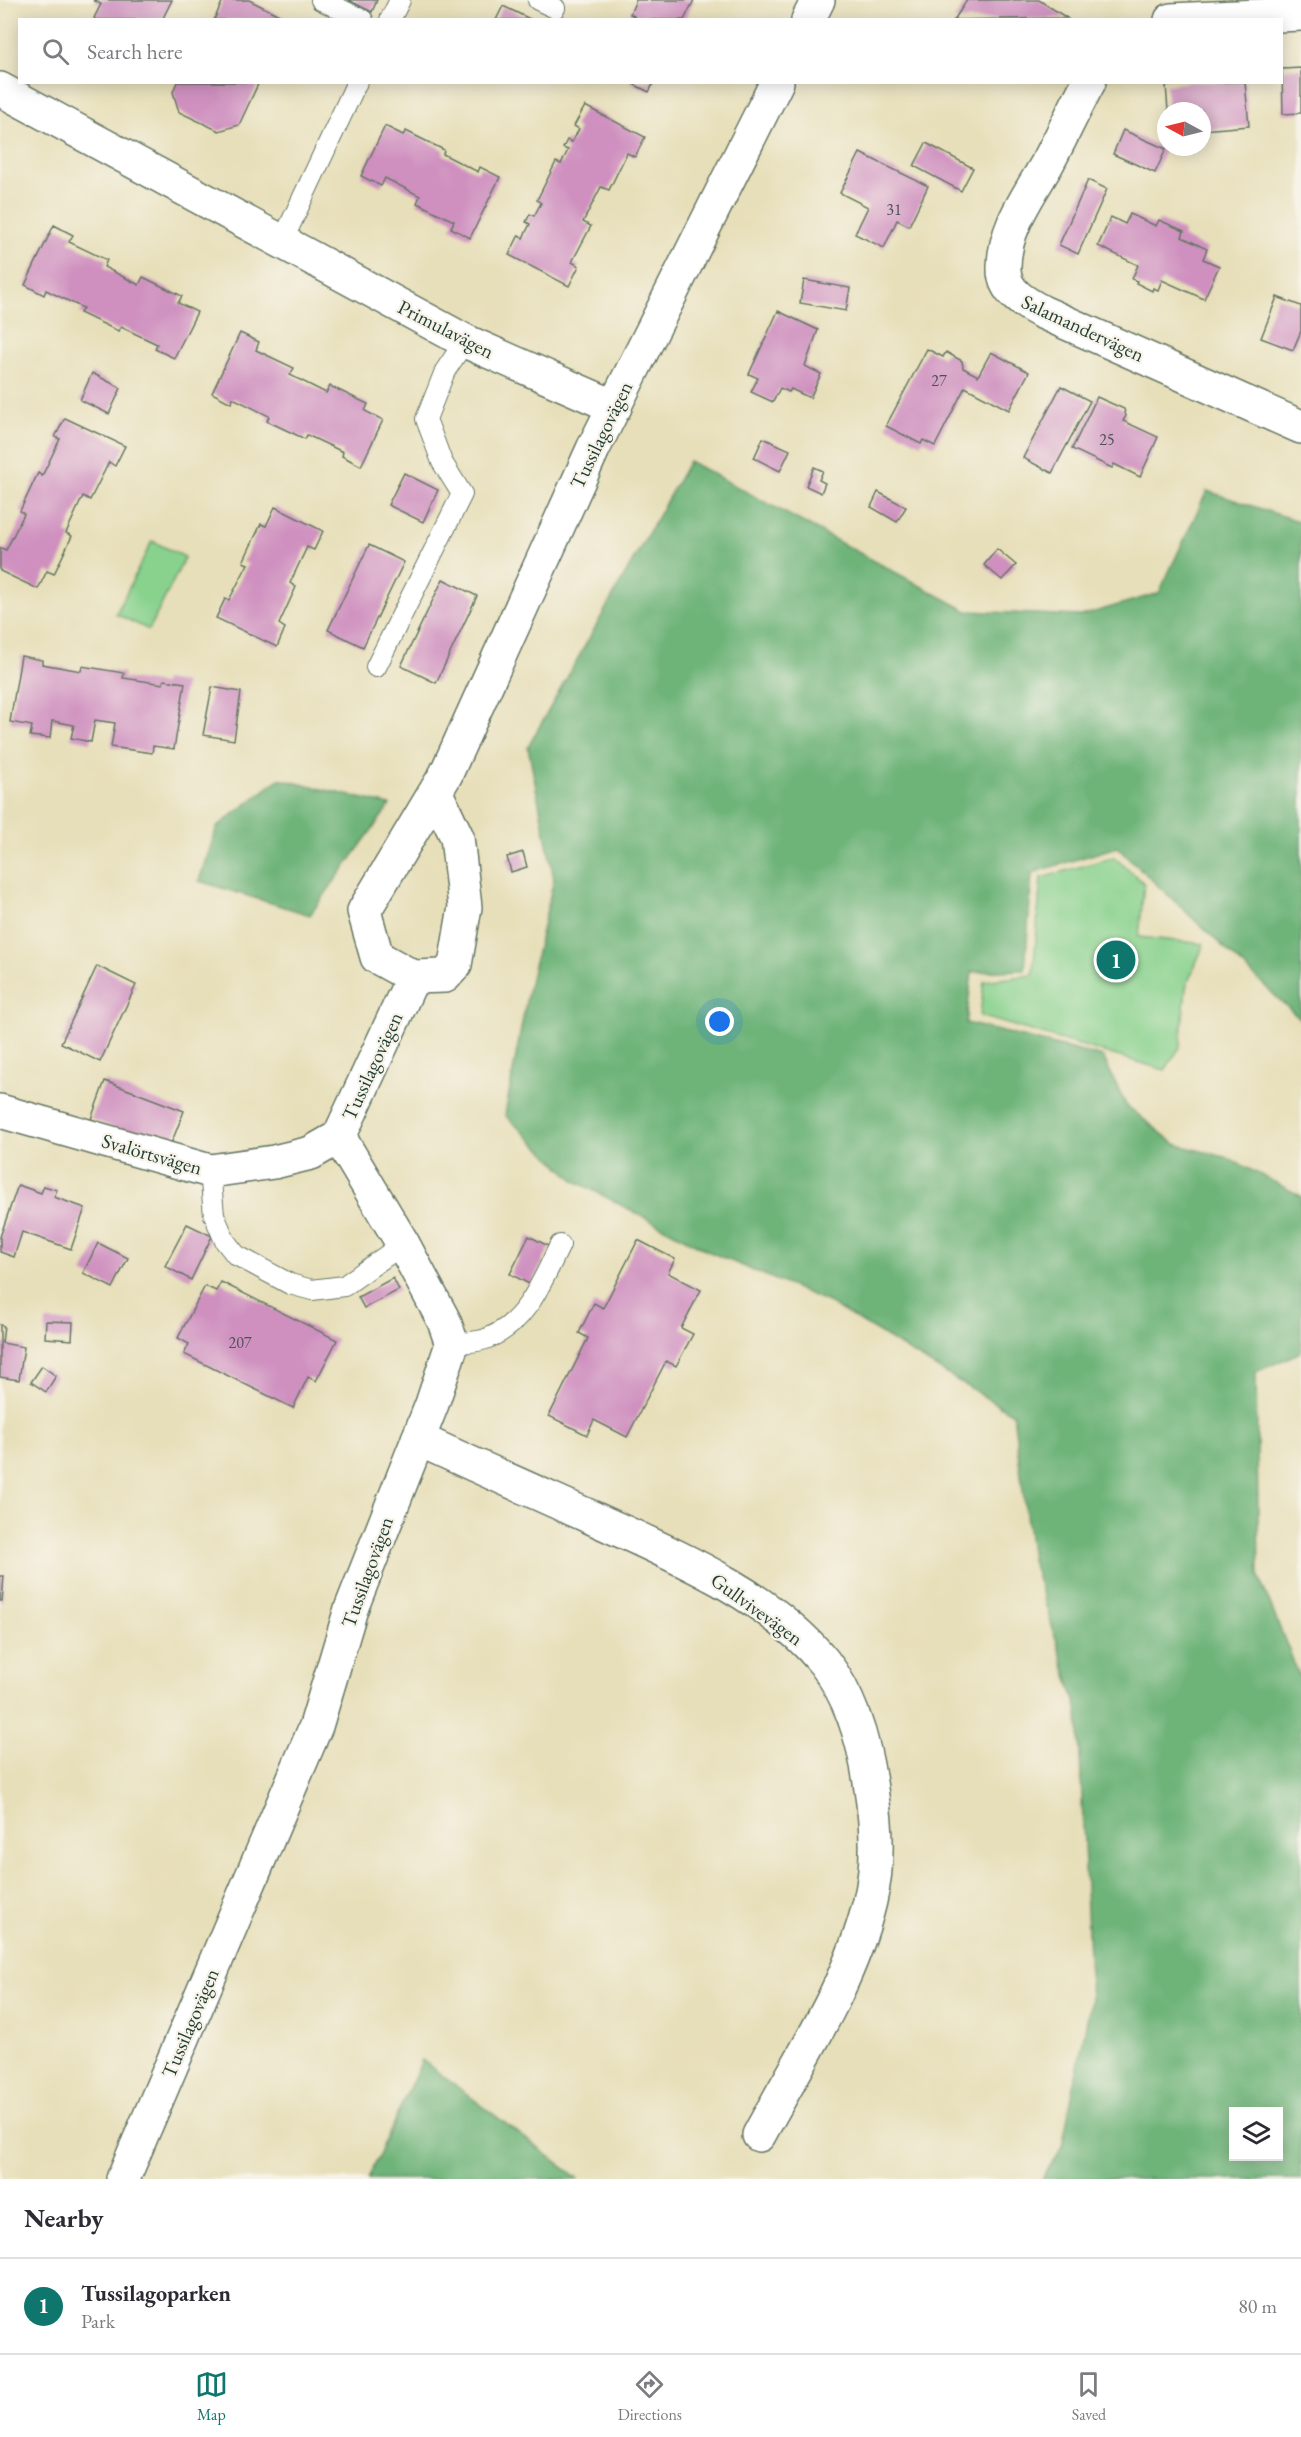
<!DOCTYPE html>
<meta charset="utf-8">
<style>
body{margin:0;font-family:"EB Garamond",serif;background:#f7f7f7;color:#2b2b33}
.controls{position:absolute;right:18px;bottom:18px;display:grid;overflow:hidden;border-radius:0px;box-shadow:0 3px 15px #0003}
.controls button{width:54px;height:54px;display:grid;place-items:center;padding:0;border:0;border-bottom:2px solid #e1e1e2;background:#fff;color:#2b2b33;font:30px sans-serif}
.compass{position:absolute;left:1157px;top:102px;width:54px;height:54px;border-radius:50%;background:#fff;box-shadow:0 3px 15px #0003;rotate:277deg}
.you{position:absolute;left:720px;top:1022px;width:21px;height:21px;margin:-15px;border:4px solid #fff;border-radius:50%;background:#1a73e8;box-shadow:0 0 0 9px #1a73e833}
.badge{display:grid;place-items:center;width:39px;height:39px;border-radius:50%;background:#0f766e;color:#fff;font-size:20px;font-weight:700}
.pin{position:absolute;translate:-50% -50%;border:3px solid #fff;box-shadow:0 2px 6px #0006}
.list{margin:0;padding:0;list-style:none}
h2{display:flex;justify-content:space-between;align-items:center;height:78px;margin:0;padding:0 24px;font-size:26px}
h2 small{font-size:20px;font-weight:400;color:#7c7c81}
.list li{display:grid;grid-template-columns:39px 1fr auto;gap:18px;align-items:center;box-sizing:border-box;height:96px;padding:0 24px;border-top:2px solid #e1e1e2}
.list b{display:block;font-size:22px;white-space:nowrap}
.list p{margin:0;font-size:20px;white-space:nowrap;color:#7c7c81}
.list em{font-size:20px;font-style:normal;color:#7c7c81}
.icon{flex:none;width:33px;height:33px;fill:none;stroke:currentColor;stroke-width:2;stroke-linecap:round;stroke-linejoin:round}
.map{position:relative;flex:none;width:1301px;height:2179px;overflow:hidden}
.search{position:absolute;background:#fff;box-shadow:0 3px 15px #0003;left:18px;right:18px;top:18px;height:66px;display:flex;align-items:center;gap:15px;box-sizing:border-box;padding:0 21px;border-radius:0px;color:#7c7c81;font-size:22px}
.sheet{height:174px;background:#fff}
nav{display:flex;justify-content:space-around;align-items:center;box-sizing:border-box;height:84px;border-top:2px solid #e1e1e2;background:#fff;font-size:16px;color:#7c7c81}
nav a{display:grid;justify-items:center;gap:3px}
nav .on{color:#0f766e}
.map>svg:first-child{display:block}
.green{fill:#89d28e;stroke:#548861;stroke-width:1.5}
.forest{fill:#6eb479;stroke:#467856;stroke-width:1.5;fill-rule:evenodd}
.building{fill:#cf90c0}
.lines{fill:none;stroke-linecap:round;stroke-linejoin:round}
.service-casing{stroke:#657663;stroke-width:22}
.minor-casing{stroke:#657663;stroke-width:36}
.service{stroke:#fff;stroke-width:20}
.minor{stroke:#fff;stroke-width:33}
.labels{text-anchor:middle;dominant-baseline:central;stroke-width:4.5;stroke-linejoin:round;paint-order:stroke}
.number-label{font-size:16px;fill:#4b5257}
.street-label{font-size:20px;fill:#1f3d34;stroke:#f7f3e8}
</style>
<div class="map">
<svg width="1301" height="2179" viewBox="0 0 1301 2179">
<rect width="100%" height="100%" fill="#f7f3e8"/>
<filter id="ink" filterUnits="userSpaceOnUse"><feTurbulence type="fractalNoise" baseFrequency=".0167" numOctaves="2"/><feDisplacementMap in="SourceGraphic" scale="12" xChannelSelector="R" yChannelSelector="G"/><feConvolveMatrix kernelMatrix="1 2 1 2 8 2 1 2 1" color-interpolation-filters="sRGB"/></filter>
<filter id="wash" filterUnits="userSpaceOnUse"><feTurbulence type="fractalNoise" baseFrequency=".008" numOctaves="4" result="noise"/><feDisplacementMap in="SourceGraphic" scale="24" xChannelSelector="R" yChannelSelector="G"/><feGaussianBlur stdDeviation="1.35" result="paint"/><feColorMatrix in="noise" values="0 0 0 0 0 0 0 0 0 0 0 0 0 0 0 0 0 1.4 0 .05"/><feComposite in="paint" operator="in"/></filter>
<g filter="url(#wash)">
<rect width="100%" height="100%" fill="#e7dfb9"/>
<g class="green">
<polygon points="152,541 185,557 149,630 116,614"/>
<polygon points="1114,857 1144,883 1139,937 1204,944 1186,987 1180,1047 1165,1070 980,1016 984,981 1033,975 1041,878"/>
</g>
<g class="forest">
<path d="M689,461L967,611L1081,616L1159,593L1207,491L1301,522V1020L1117,847L1032,873L1025,970L972,972L966,1023L1103,1057L1126,1105L1175,1144L1228,1158L1301,1196V1352L1256,1372L1259,1577L1301,1680V2179H1042L1062,2147L1091,2000L1078,1711L1032,1560L1013,1414L828,1302L712,1253L575,1181L505,1115L528,991L554,879L528,747ZM1234,2112H1278V2156H1234Z"/>
<polygon points="279,779 390,805 310,915 199,881 217,827"/>
<polygon points="422,2060 579,2179 368,2179"/>
</g>
<g id="blocks">
<g class="building">
<polygon points="93,0 172,0 162,20 97,20 94,18 101,4"/>
<polygon points="223,0 249,0 289,20 214,20"/>
<polygon points="348,0 377,0 372,12"/>
<polygon points="636,0 694,0 684,20 632,20 634,16 630,14"/>
<polygon points="967,0 1039,0 1067,18 954,20"/>
<polygon points="503,6 532,20 496,20"/>
<polygon points="1301,68 1301,113 1283,114 1282,69"/>
<polygon points="177,82 258,82 258,84 239,125 219,131 179,112 173,92"/>
<polygon points="629,82 654,82 649,92"/>
<polygon points="1191,82 1245,82 1249,126 1202,130 1202,111 1168,111 1166,85"/>
<polygon points="585,106 645,137 635,157 627,153 609,190 601,187 583,222 591,226 572,262 579,266 569,286 509,255 519,235 523,238 530,224 526,222 530,214 534,216 541,203 537,200 556,162 561,164 568,150 563,148 567,140 572,142 579,129 574,126"/>
<polygon points="385,126 403,135 406,131 444,150 443,154 478,172 480,167 500,177 470,238 451,228 454,221 417,203 420,196 385,178 381,186 361,176"/>
<polygon points="1123,130 1166,149 1155,173 1113,154"/>
<polygon points="926,143 973,168 961,191 914,166"/>
<polygon points="860,153 928,186 909,226 897,220 884,248 855,234 868,207 840,193"/>
<polygon points="1088,180 1107,189 1078,254 1059,245"/>
<polygon points="1130,214 1156,226 1159,220 1184,231 1182,237 1207,249 1203,259 1219,266 1204,299 1162,280 1158,290 1153,288 1152,291 1136,283 1137,281 1132,279 1138,265 1098,246 1111,217 1125,224"/>
<polygon points="54,225 73,235 69,242 107,260 104,267 139,285 143,277 182,296 178,303 197,312 174,358 155,349 157,344 121,327 118,331 80,313 83,308 46,290 44,295 25,285"/>
<polygon points="804,280 850,288 846,311 800,303"/>
<polygon points="1277,297 1301,306 1301,331 1293,350 1261,338"/>
<polygon points="778,311 818,330 805,366 821,374 810,398 791,389 789,392 780,388 773,402 751,392 758,378 749,374"/>
<polygon points="240,333 259,342 256,350 294,368 290,375 326,393 330,386 368,404 365,411 383,420 361,466 342,456 343,452 307,435 305,439 267,421 269,416 233,398 231,403 212,393"/>
<polygon points="927,349 943,357 946,352 962,361 963,368 978,376 991,352 1029,372 1009,410 965,387 935,446 923,440 921,444 886,426"/>
<polygon points="92,373 121,388 109,414 80,400"/>
<polygon points="1061,386 1090,401 1052,473 1023,458"/>
<polygon points="1097,397 1124,409 1126,416 1123,421 1158,437 1140,477 1114,464 1112,468 1072,449"/>
<polygon points="65,418 125,446 115,466 109,462 90,500 83,496 66,533 72,536 54,574 47,571 38,589 0,571 0,551 1,548 6,550 24,514 20,511 38,473 42,476 60,439 55,437"/>
<polygon points="763,438 790,450 780,471 754,458"/>
<polygon points="814,467 823,471 819,480 825,483 821,493 806,486"/>
<polygon points="404,473 438,490 423,522 388,505"/>
<polygon points="878,492 906,507 897,522 871,507"/>
<polygon points="275,507 323,531 314,550 307,547 290,583 296,587 279,624 285,628 277,647 216,618 225,599 229,600 248,564 243,562 261,524 266,526"/>
<polygon points="369,545 404,562 363,647 328,630"/>
<polygon points="997,549 1016,565 1002,580 984,565"/>
<polygon points="443,579 477,596 436,683 401,666"/>
<polygon points="21,656 42,660 42,664 81,671 82,666 124,673 123,678 163,684 164,680 185,683 174,749 153,746 152,753 111,747 115,723 95,720 91,742 71,738 74,725 52,721 50,738 30,736 32,726 10,722"/>
<polygon points="212,687 241,692 234,740 203,735"/>
<polygon points="523,852 527,867 511,872 507,857"/>
<polygon points="97,966 136,985 100,1062 61,1043"/>
<polygon points="105,1081 184,1111 169,1149 91,1119"/>
<polygon points="18,1185 41,1193 44,1186 57,1190 54,1197 85,1208 71,1249 22,1232 14,1257 0,1252 0,1237"/>
<polygon points="187,1224 212,1236 191,1280 165,1266"/>
<polygon points="529,1236 550,1247 531,1285 510,1274"/>
<polygon points="638,1240 675,1259 668,1273 701,1290 681,1328 693,1334 676,1366 666,1361 627,1437 594,1420 587,1435 549,1416 588,1338 579,1333 594,1303 603,1308"/>
<polygon points="98,1243 128,1258 113,1288 83,1273"/>
<polygon points="393,1278 399,1290 364,1308 358,1297"/>
<polygon points="221,1282 337,1340 316,1381 308,1377 293,1408 184,1354 189,1344 178,1338 205,1286 216,1291"/>
<polygon points="46,1321 73,1322 72,1340 45,1338"/>
<polygon points="0,1325 4,1326 2,1343 24,1347 19,1380 0,1377"/>
<polygon points="42,1366 56,1376 46,1392 31,1382"/>
<polygon points="0,1576 4,1576 2,1601 0,1601"/>
</g>
</g>
</g>
<g filter="url(#ink)">
<use href="#blocks" fill-opacity="0" stroke="#657663" stroke-width="1.5"/>
<g class="lines">
<g class="service-casing">
<g id="service">
<polyline points="321,0 363,20"/>
<polyline points="538,0 555,8"/>
<polyline points="390,20 400,0"/>
<polyline points="282,242 357,82"/>
<polyline points="376,667 462,494 442,462 426,419 445,371 465,341"/>
<polyline points="210,1171 214,1215 225,1241 236,1255 290,1284 312,1290 344,1286 403,1244"/>
<path d="M452,1344C463,1342 478,1343 488,1338C527,1323 543,1279 560,1245"/>
</g>
</g>
<g class="minor-casing">
<g id="minor">
<polyline points="808,20 818,0"/>
<polyline points="1171,20 1301,14"/>
<path d="M1089,82C1074,109 1061,138 1047,164C1028,197 1003,230 1004,270C1004,292 1025,303 1042,312L1301,427"/>
<polyline points="0,89 465,341 615,407"/>
<polyline points="436,793 457,837 465,907 455,965 445,976 413,977 377,957 364,911 446,774 593,449 777,82"/>
<polyline points="0,1111 210,1171 274,1162 311,1153 339,1137"/>
<polyline points="339,1137 413,977"/>
<path d="M418,1439C476,1466 535,1492 593,1518C671,1554 768,1593 824,1662C852,1698 865,1745 871,1789C877,1827 879,1863 870,1901C850,1985 800,2059 759,2135"/>
<polyline points="123,2179 316,1726 351,1609 432,1404 452,1344 444,1321 403,1244 339,1137"/>
</g>
</g>
<use href="#service" class="service"/>
<use href="#minor" class="minor"/>
</g>
</g>
<g class="labels">
<g class="number-label">
<text x="894" y="209">31</text>
<text x="939" y="380">27</text>
<text x="1107" y="439">25</text>
<text x="240" y="1342">207</text>
</g>
<g class="street-label">
<text transform="translate(1083 328) rotate(25)">Salamandervägen</text>
<text transform="translate(446 329) rotate(27)">Primulavägen</text>
<text transform="translate(601 435) rotate(-64)">Tussilagovägen</text>
<text transform="translate(372 1066) rotate(-65)">Tussilagovägen</text>
<text transform="translate(152 1154) rotate(16)">Svalörtsvägen</text>
<text transform="translate(367 1572) rotate(-70)">Tussilagovägen</text>
<text transform="translate(757 1609) rotate(36)">Gullvivevägen</text>
<text transform="translate(190 2023) rotate(-67)">Tussilagovägen</text>
</g>
</g>
</svg>
<div class="controls">
<button><svg class="icon" aria-label="layers" viewBox="0 0 24 24"><path d="M12 4l9 5-9 5-9-5zM3 14l9 5 9-5"/></svg></button>
</div>
<svg class="compass" viewBox="-18 -18 36 36"><path d="M0-13l5 13h-10z" fill="#e53935"/><path d="M0 13l5-13h-10z" fill="#7c7c81"/></svg>
<div class="you"></div>
<div class="pin badge" style="left:1116px;top:960px">1</div>
<div class="search"><svg class="icon" aria-label="search" viewBox="0 0 24 24"><circle cx="10" cy="10" r="6"/><path d="M15 15l6 6"/></svg>Search here</div>
</div>
<section class="sheet">
<h2>Nearby<small></small></h2>
<ul class="list">
<li><span class="badge">1</span><div><b>Tussilagoparken</b><p>Park</p></div><em>80 m</em></li>
</ul>
</section>
<nav>
<a class="on"><svg class="icon" aria-label="map" viewBox="0 0 24 24"><path d="M3 6l6-2 6 2 6-2v14l-6 2-6-2-6 2zM9 4v14M15 6v14"/></svg>Map</a>
<a><svg class="icon" aria-label="directions" viewBox="0 0 24 24"><path d="M12 3l9 9-9 9-9-9zM9 14v-3h6M13 9l2 2-2 2"/></svg>Directions</a>
<a><svg class="icon" aria-label="saved" viewBox="0 0 24 24"><path d="M7 4h10v16l-5-4-5 4z"/></svg>Saved</a>
</nav>
